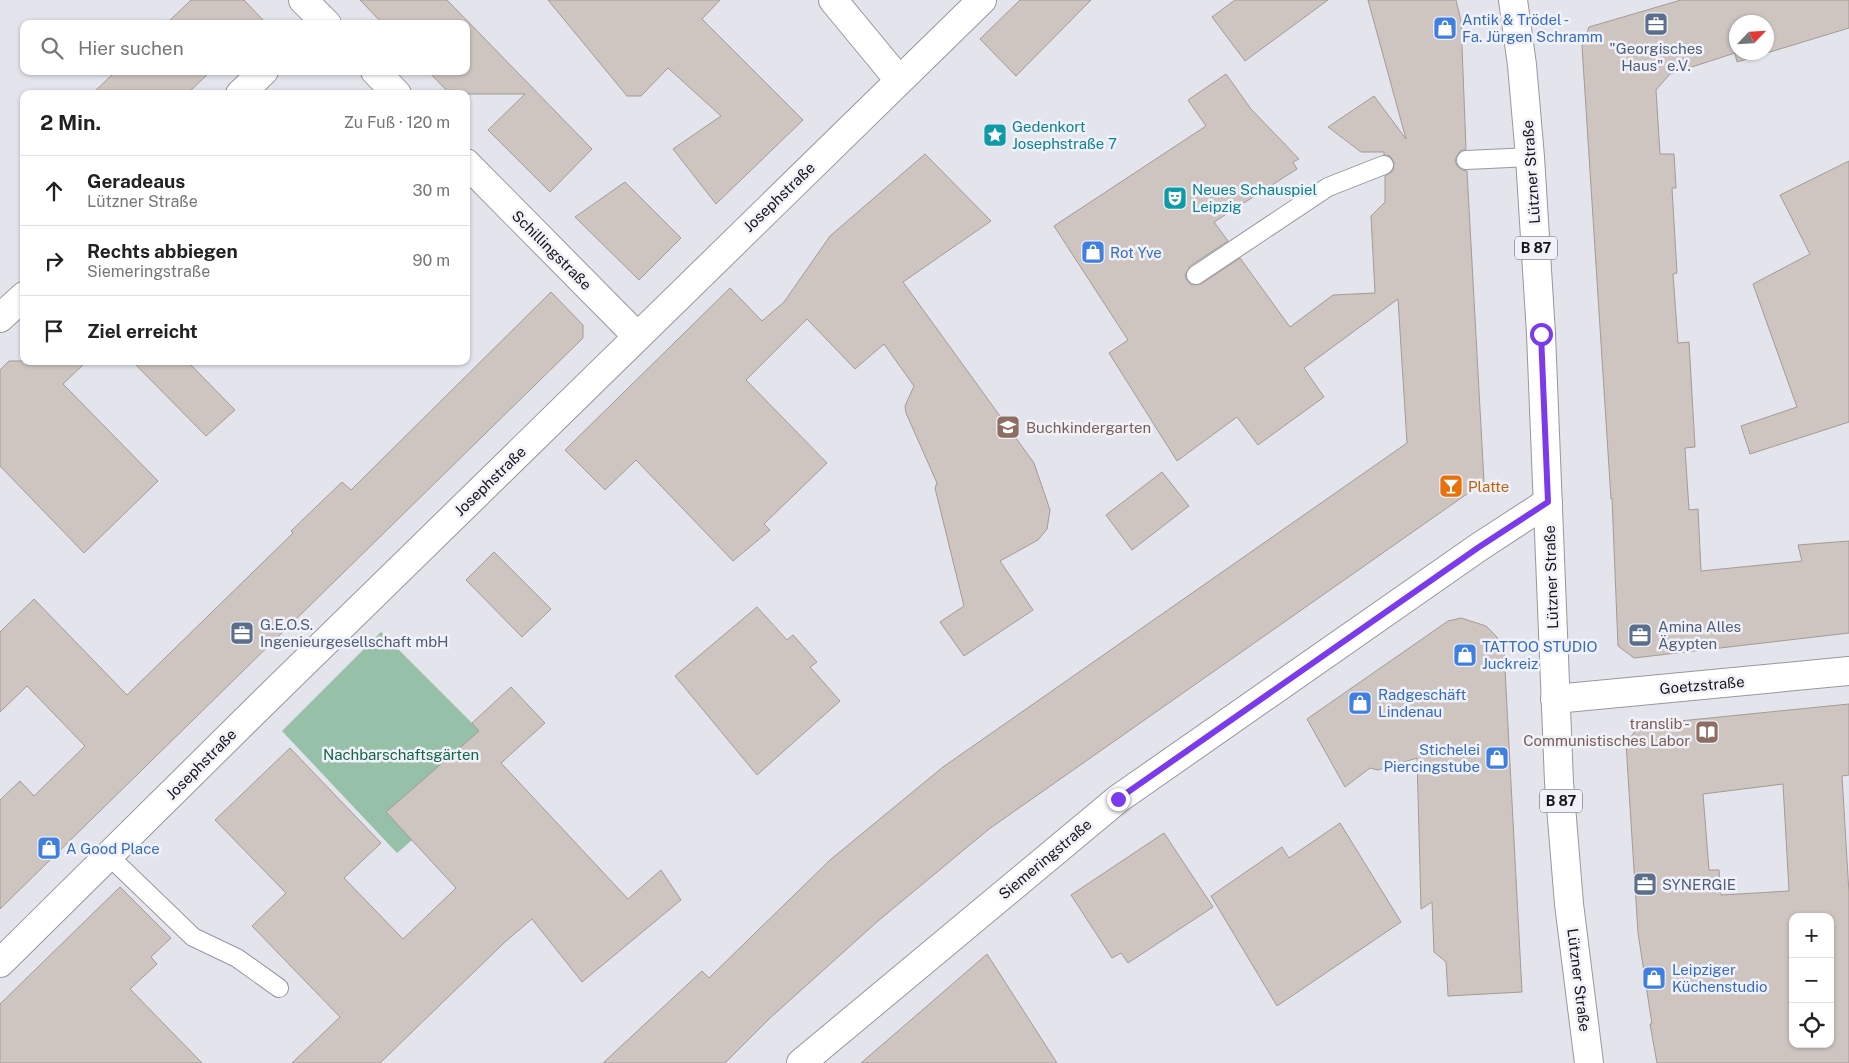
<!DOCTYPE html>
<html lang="de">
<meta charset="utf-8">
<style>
body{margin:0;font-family:"Public Sans",sans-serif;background:#f6f6f6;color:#222}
.controls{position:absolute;right:15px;bottom:15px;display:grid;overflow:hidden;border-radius:10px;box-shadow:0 1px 4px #0004}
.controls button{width:45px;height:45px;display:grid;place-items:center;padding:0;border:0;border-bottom:1px solid #e0e0e0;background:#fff;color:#222;font:25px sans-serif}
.compass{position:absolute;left:1729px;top:15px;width:45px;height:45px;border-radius:50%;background:#fff;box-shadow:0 1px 4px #0004;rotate:65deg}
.stop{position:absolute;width:15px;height:15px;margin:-11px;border:4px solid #7c3aed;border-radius:50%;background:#fff}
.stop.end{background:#7c3aed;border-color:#fff;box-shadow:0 1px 5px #0008}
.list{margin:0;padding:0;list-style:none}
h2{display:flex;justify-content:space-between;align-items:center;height:65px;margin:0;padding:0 20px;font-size:21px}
h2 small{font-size:16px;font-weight:400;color:#767676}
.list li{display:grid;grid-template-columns:32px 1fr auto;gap:15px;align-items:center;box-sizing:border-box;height:70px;padding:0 20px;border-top:1px solid #e0e0e0}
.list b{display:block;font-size:19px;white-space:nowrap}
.list p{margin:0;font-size:16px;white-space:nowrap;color:#767676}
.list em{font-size:16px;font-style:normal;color:#767676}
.icon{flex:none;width:28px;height:28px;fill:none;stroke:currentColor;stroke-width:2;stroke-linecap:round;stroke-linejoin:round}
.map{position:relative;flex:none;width:1849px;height:1063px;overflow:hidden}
.search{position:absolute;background:#fff;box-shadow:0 1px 4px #0004;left:20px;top:20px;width:450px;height:55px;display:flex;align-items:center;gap:12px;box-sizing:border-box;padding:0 18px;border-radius:10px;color:#767676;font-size:19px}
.panel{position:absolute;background:#fff;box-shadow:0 1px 4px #0004;left:20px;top:90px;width:450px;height:275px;border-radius:10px}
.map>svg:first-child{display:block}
.green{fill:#96c0a8}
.building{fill:#cec5c1;stroke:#a39b97;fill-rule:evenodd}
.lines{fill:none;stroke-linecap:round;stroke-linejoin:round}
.lane-casing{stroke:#97979f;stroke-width:20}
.street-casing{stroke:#97979f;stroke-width:30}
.primary-casing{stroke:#97979f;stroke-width:30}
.lane{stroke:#fff;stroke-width:18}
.street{stroke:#fff;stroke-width:28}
.primary{stroke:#fff;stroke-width:28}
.route{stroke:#7c3aed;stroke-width:6}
.labels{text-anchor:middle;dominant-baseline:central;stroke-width:5;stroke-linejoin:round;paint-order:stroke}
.shield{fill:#f1f1fa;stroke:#58585c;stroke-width:1}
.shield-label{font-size:14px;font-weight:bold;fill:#161618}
.shop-label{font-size:15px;fill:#366cbe;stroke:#f1f1fa;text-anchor:start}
.service-label{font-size:15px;fill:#4e5e75;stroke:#f1f1fa;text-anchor:start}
.culture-label{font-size:15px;fill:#0d838f;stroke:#f1f1fa;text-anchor:start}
.street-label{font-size:15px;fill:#161618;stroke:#f1f1fa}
.education-label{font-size:15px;fill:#785e54;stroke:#f1f1fa;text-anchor:start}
.food-label{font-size:15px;fill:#c56008;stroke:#f1f1fa;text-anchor:start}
.park-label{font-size:15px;fill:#146543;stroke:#f1f1fa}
</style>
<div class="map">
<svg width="1849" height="1063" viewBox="0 0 1849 1063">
<rect width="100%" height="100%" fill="#e4e4ec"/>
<polygon class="green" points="381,632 472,723 505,760 397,853 282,731"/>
<g class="building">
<polygon points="191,0 244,0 264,21 261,24 166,24"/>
<polygon points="360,0 447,0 592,149 550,192 488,130 525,94 450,94 428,71 466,71 466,24 383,24"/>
<polygon points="548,0 720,0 702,19 803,120 716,204 673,149 721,116 668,68 641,96 627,96"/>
<polygon points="1020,0 1091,0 1016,76 980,39"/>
<polygon points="1235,0 1328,0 1245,61 1212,17"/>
<polygon points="1368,0 1456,0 1461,21 1466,149 1460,151 1455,160 1457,166 1462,170 1467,171 1484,482 989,829 878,921 769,1019 725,1063 603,1063 702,971 709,978 830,860 943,767 1407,443 1398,299 1304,368 1324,397 1258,445 1237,417 1177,461 1109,353 1128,340 1054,226 1206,126 1188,100 1226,74 1251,109 1299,159 1293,162 1297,169 1214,222 1228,241 1190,266 1185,275 1187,281 1192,285 1201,284 1240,258 1290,327 1333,295 1375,293 1371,216 1385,202 1385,176 1393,171 1394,162 1390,156 1384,155 1384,152 1361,152 1328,127 1374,96 1406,139"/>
<path d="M1681,0H1849V28L1737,62L1735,53L1670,74L1656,90L1660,154H1674L1676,188H1672L1677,273L1673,274L1678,343L1689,342L1695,447L1685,448L1689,510L1698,509L1701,571L1802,561L1798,545L1849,541V633L1634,658L1618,646L1612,498L1611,499L1582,46L1589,27ZM1736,22H1766V52H1736Z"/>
<polygon points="116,71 211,71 187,94 92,94"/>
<polygon points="925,154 991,221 903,282 1034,463 1050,510 1047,529 1038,540 1000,561 1033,610 964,656 940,622 964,606 935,488 937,483 906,413 905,406 914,386 884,344 855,369 807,319 746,380 827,463 764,524 770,530 733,561 636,460 605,490 565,450 730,288 762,321 784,302 830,236"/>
<polygon points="1849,161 1849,422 1750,454 1741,426 1797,407 1753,284 1810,254 1780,195"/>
<polygon points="625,182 681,238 639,280 575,217"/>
<polygon points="551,292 583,325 583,338 0,909 0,800 20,781 34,796 85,746 27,686 0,712 0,632 34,599 127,695 293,533 291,531 342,482 351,490"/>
<polygon points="9,361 87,361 63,384 158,481 84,553 0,466 0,370"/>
<polygon points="132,361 187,361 235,410 206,436"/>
<polygon points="1162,472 1189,506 1132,550 1106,515"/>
<polygon points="494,552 551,609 522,637 466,580"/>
<polygon points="757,607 787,640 793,635 817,662 810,667 840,701 757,775 675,676"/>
<polygon points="1461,618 1486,626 1496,636 1504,650 1522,992 1448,996 1446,962 1434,952 1432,902 1421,909 1417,758 1378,770 1370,768 1345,787 1307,719 1448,621"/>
<polygon points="511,687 545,723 501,763 628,899 661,870 681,900 582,982 532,919 505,942 380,1063 292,1063 340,1017 252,926 286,893 215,820 290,748 381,843 344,878 403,939 456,888 386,812 479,731 472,723"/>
<path d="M1849,704V775L1842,776L1849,893V1063H1657L1650,1024H1652L1638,933L1626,743L1640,725ZM1783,784L1789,891L1721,895L1719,870H1709L1703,794ZM1793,917H1830V1044H1793Z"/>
<polygon points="1340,823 1401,922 1277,1006 1211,896 1282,847 1289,858"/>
<polygon points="1164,833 1213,907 1128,963 1121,953 1112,958 1071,895"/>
<polygon points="120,887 171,938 151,957 157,964 130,989 202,1063 0,1063 0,1004"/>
<polygon points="987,954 1057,1063 861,1063 919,1013"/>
</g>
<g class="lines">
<g class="lane-casing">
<g id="lane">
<polyline points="1466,160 1530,157"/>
<polyline points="1196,275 1328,187 1384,165"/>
<polyline points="109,856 193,937 237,958 279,988"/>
</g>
</g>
<g class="street-casing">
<g id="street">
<polyline points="303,0 327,24"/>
<polyline points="833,0 899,80"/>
<polyline points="375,71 397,94"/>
<polyline points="240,94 264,71"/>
<polyline points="466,163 637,336"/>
<polyline points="0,318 24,296"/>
<polyline points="1555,699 1849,671"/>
<polyline points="0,963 264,702 982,0"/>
<polyline points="801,1063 1118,799 1479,547 1548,502"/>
</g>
</g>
<g class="primary-casing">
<polyline id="primary" points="1513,0 1522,65 1530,157 1541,334 1559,782 1569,904 1589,1063"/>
</g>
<use href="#lane" class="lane"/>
<use href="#street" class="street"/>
<use href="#primary" class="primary"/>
</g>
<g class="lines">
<polyline class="route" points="1118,799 1479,547 1548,502 1541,334"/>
</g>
<defs>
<g id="office-square" transform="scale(1.25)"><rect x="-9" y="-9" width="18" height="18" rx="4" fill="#5c6f8a" stroke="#f1f1fa"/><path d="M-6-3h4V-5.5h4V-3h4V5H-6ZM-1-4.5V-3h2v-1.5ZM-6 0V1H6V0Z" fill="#fff"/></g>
<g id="shop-square" transform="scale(1.25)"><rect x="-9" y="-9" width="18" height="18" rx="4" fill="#3f7fe0" stroke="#f1f1fa"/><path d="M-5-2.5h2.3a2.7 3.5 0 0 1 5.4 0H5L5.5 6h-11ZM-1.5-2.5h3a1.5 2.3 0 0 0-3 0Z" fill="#fff"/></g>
<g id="sight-square" transform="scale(1.25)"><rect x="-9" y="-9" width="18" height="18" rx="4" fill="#0f9aa8" stroke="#f1f1fa"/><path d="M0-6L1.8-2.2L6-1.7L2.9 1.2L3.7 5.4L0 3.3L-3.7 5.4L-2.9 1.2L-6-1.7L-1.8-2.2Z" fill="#fff"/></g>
<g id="theatre-square" transform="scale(1.25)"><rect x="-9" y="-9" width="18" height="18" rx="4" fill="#0f9aa8" stroke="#f1f1fa"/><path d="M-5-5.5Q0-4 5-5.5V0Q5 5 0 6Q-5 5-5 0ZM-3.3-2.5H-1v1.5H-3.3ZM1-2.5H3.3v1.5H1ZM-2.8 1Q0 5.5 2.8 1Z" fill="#fff"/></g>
<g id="school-square" transform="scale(1.25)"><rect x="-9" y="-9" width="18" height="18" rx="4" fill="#8d6e63" stroke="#f1f1fa"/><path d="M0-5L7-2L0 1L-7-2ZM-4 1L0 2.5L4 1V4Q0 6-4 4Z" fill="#fff"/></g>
<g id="bar-square" transform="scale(1.25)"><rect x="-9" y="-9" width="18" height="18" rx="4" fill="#e8710a" stroke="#f1f1fa"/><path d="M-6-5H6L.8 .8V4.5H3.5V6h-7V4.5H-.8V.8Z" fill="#fff"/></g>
<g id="library-square" transform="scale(1.25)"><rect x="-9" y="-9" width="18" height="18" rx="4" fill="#8d6e63" stroke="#f1f1fa"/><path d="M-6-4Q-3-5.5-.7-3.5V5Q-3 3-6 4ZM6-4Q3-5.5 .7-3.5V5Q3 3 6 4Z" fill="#fff"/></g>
</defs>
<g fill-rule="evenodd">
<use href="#office-square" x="1656" y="24"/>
<use href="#shop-square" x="1445" y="28"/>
<use href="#sight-square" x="995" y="135"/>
<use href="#theatre-square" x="1175" y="198"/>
<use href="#shop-square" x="1093" y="252"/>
<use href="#school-square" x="1008" y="427"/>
<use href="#bar-square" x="1451" y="486"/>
<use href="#office-square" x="242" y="633"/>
<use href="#office-square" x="1640" y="635"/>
<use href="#shop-square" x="1465" y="655"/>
<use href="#shop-square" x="1360" y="703"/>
<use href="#library-square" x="1707" y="732"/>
<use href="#shop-square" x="1497" y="758"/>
<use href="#shop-square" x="49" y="848"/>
<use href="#office-square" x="1645" y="884"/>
<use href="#shop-square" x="1654" y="978"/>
</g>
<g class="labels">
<g class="shield">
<rect x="1515" y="236.5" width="42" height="23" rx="4"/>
<rect x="1540" y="789.5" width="42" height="23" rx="4"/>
</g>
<g class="shield-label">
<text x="1536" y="248">B 87</text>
<text x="1561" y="801">B 87</text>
</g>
<g class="shop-label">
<text x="1462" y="19">Antik &amp; Trödel -<tspan x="1462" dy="17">Fa. Jürgen Schramm</tspan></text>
<text x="1110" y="252">Rot Yve</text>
<text x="1482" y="646">TATTOO STUDIO<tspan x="1482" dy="17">Juckreiz</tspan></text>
<text x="1378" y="694">Radgeschäft<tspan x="1378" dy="17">Lindenau</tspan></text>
<text x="1480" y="749" text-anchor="end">Stichelei<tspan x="1480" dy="17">Piercingstube</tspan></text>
<text x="66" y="848">A Good Place</text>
<text x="1672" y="969">Leipziger<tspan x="1672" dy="17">Küchenstudio</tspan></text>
</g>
<g class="service-label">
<text x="1656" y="48" text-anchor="middle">"Georgisches<tspan x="1656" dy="17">Haus" e.V.</tspan></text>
<text x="260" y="624">G.E.O.S.<tspan x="260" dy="17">Ingenieurgesellschaft mbH</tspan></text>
<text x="1658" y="626">Amina Alles<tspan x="1658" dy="17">Ägypten</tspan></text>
<text x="1662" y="884">SYNERGIE</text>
</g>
<g class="culture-label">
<text x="1012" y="126">Gedenkort<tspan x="1012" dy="17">Josephstraße 7</tspan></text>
<text x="1192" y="189">Neues Schauspiel<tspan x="1192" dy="17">Leipzig</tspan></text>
</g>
<g class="street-label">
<text transform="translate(1531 172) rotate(-94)">Lützner Straße</text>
<text transform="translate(779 197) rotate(-44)">Josephstraße</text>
<text transform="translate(552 250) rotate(45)">Schillingstraße</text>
<text transform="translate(490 481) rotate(-44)">Josephstraße</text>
<text transform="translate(1551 577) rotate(-92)">Lützner Straße</text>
<text transform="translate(1702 685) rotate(-5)">Goetzstraße</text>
<text transform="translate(201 764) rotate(-45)">Josephstraße</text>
<text transform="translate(1045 859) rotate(-40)">Siemeringstraße</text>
<text transform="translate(1579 980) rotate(83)">Lützner Straße</text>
</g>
<g class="education-label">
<text x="1026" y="427">Buchkindergarten</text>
<text x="1690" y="723" text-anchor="end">translib -<tspan x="1690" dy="17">Communistisches Labor</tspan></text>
</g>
<g class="food-label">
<text x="1468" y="486">Platte</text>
</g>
<g class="park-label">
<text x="401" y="754">Nachbarschaftsgärten</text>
</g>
</g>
</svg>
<div class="controls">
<button>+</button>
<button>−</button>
<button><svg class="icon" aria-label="locate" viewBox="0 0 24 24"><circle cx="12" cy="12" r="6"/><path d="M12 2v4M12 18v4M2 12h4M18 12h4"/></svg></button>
</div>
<svg class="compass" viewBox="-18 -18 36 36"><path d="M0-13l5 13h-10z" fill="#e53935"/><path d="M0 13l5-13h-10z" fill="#767676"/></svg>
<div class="stop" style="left:1541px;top:334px"></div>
<div class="stop end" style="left:1118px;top:799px"></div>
<div class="search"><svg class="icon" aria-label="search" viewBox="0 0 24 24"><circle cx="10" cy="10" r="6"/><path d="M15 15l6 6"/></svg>Hier suchen</div>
<section class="panel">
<h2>2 Min.<small>Zu Fuß · 120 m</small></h2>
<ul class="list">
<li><svg class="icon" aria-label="ahead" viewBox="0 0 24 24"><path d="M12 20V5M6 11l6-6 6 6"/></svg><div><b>Geradeaus</b><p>Lützner Straße</p></div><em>30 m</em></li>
<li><svg class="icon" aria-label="right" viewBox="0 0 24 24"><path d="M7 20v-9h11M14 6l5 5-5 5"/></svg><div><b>Rechts abbiegen</b><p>Siemeringstraße</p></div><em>90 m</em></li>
<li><svg class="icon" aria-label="arrive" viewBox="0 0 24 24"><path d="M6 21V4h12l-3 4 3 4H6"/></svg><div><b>Ziel erreicht</b></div></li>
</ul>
</section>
</div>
